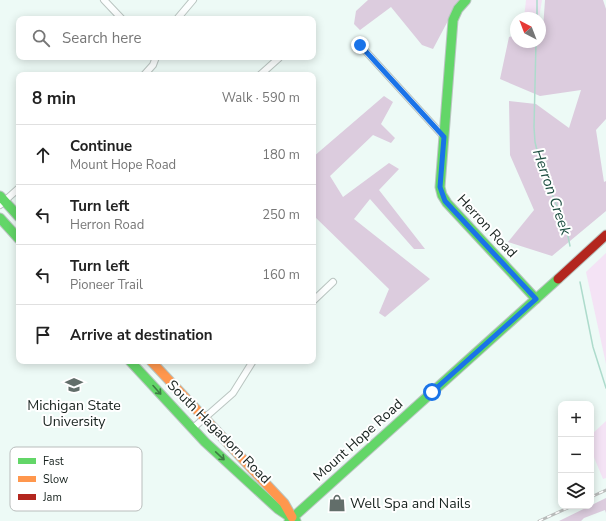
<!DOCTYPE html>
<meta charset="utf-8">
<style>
body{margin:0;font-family:"Nunito Sans",sans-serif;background:#f2f2f2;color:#222}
.controls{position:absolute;right:12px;bottom:12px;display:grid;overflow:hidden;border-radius:8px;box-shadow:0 2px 10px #0003}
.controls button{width:36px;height:36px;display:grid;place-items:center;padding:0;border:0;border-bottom:1px solid #e0e0e0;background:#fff;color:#222;font:20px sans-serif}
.compass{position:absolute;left:510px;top:12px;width:36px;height:36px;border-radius:50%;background:#fff;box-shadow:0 2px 10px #0003;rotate:318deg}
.stop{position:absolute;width:12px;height:12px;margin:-9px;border:3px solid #1a73e8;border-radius:50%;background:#fff}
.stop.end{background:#1a73e8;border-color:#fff;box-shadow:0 1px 4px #0008}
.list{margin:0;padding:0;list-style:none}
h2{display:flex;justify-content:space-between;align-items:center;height:52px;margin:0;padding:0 16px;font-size:17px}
h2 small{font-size:13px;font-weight:400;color:#767676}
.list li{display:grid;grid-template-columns:26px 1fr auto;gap:12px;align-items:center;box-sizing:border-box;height:60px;padding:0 16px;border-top:1px solid #e0e0e0}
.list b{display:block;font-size:15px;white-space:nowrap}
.list p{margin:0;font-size:13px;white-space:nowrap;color:#767676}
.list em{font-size:13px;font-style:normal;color:#767676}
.icon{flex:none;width:22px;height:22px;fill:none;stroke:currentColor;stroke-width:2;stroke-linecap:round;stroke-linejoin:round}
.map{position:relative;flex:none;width:606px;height:521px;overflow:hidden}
.search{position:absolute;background:#fff;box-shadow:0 2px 10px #0003;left:16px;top:16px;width:300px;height:44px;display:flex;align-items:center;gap:10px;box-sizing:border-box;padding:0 14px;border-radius:8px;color:#767676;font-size:15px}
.panel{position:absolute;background:#fff;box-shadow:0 2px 10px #0003;left:16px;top:72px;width:300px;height:292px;border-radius:8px}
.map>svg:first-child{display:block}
.green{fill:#f4e3f5}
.forest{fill:#dcccde}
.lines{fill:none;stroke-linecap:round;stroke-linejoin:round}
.stream{stroke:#addbcc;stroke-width:1.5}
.street-casing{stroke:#bac5c1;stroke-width:8}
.fast-casing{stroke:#bac5c1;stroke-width:11}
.slow-casing{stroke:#bac5c1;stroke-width:11}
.jam-casing{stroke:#bac5c1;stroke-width:11}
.street{stroke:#fcfefe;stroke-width:6}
.fast{stroke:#63d668;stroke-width:9}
.slow{stroke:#ff974d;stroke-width:9}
.jam{stroke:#b3261e;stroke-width:9}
.rail-casing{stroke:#b8bbba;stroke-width:3}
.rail{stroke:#fff;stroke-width:1.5;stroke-dasharray:4.5;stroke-linecap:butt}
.oneway{stroke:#3d7c43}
.route{stroke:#1a73e8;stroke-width:5}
.labels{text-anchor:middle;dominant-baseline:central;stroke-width:4;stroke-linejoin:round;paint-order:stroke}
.street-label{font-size:14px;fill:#17221e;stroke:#fff}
.poi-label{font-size:14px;fill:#17221e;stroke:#fff}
.water-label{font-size:15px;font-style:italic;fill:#1e4f42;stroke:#fff}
.key{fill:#fff;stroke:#b9bdbc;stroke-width:1}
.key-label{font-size:11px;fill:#17221e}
</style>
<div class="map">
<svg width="606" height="521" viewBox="0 0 606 521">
<rect width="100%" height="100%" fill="#edfaf6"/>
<g class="green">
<polygon points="526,0 542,0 539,18 524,18"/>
<polygon points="606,253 606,364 586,272"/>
<polygon points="606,421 606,478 603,479 591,450 591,435"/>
</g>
<g class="forest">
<polygon points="368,0 459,0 433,49 422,45 391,7 360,30 354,24 356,11"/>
<polygon points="545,0 603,0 606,9 606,119 596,130 604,182 606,181 606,211 552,256 508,242 534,210 510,155 509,101 536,104 569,128 581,90 540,96 500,79 509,37 516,35 516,42 540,42 540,30 543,29"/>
<polygon points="384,96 393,102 381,124 395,138 391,143 373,135 330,176 343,197 389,163 399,169 379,190 425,249 414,249 370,199 354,219 430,279 385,317 379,313 389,289 313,215 313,157"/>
<polygon points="606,498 606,513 605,510 584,518 581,521 559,521"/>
</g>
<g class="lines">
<g class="stream">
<polyline points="537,18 537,0"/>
<polyline points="536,42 534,127 535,142 542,171 566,227 570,246"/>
<polyline points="580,282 593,347 606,388"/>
</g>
<g class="street-casing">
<g id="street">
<polyline points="104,0 122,19"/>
<polyline points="177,19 193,0"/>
<polyline points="360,45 444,137"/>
<polyline points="144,75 153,65 156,57"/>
<polyline points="260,75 279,58"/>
<polyline points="0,205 19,188"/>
<polyline points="313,301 333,282"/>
<polyline points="192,429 233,393 253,361"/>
</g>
</g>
<g class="fast-casing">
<g id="fast">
<polyline points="466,0 458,9 453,20 440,187 442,195 447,203 536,299"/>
<polyline points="0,196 19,217"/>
<polyline points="0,218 19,239"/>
<polyline points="130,361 205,442 278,509 296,521"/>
<polyline points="289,521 558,279"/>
</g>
</g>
<g class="slow-casing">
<polyline id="slow" points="151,361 284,503 292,517"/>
</g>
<g class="jam-casing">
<polyline id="jam" points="558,279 606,235"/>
</g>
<use href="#street" class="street"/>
<use href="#fast" class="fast"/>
<use href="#slow" class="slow"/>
<use href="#jam" class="jam"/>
<g class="rail-casing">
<g id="rail">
<polyline points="591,497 606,490"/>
<polyline points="539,521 572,506"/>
</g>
</g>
<use href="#rail" class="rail"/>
</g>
<defs><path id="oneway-shaft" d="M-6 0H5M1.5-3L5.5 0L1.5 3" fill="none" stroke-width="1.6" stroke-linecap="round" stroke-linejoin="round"/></defs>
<g class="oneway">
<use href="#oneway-shaft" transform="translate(157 390) rotate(48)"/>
<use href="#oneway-shaft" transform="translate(220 456) rotate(43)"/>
</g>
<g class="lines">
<polyline class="route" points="360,45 444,137 440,187 445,201 536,299 432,392"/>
</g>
<defs>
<g id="university-bare" transform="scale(1.38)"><path d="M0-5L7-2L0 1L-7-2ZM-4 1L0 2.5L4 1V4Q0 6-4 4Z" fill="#626e6a" stroke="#fff" stroke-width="2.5" paint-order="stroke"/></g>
<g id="shop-bare" transform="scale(1.38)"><path d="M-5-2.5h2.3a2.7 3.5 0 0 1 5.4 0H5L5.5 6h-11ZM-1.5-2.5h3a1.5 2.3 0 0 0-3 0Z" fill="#626e6a" stroke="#fff" stroke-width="2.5" paint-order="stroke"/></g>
</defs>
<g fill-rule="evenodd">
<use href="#university-bare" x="74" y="385"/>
<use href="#shop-bare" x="337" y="503"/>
</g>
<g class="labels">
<g class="street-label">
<text transform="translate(487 226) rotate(47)">Herron Road</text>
<text transform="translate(219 432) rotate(45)">South Hagadorn Road</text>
<text transform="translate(358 440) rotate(-42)">Mount Hope Road</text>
</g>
<g class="poi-label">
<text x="74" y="405">Michigan State<tspan x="74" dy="16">University</tspan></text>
<text x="350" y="503" text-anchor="start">Well Spa and Nails</text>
</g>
<g class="water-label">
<text transform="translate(552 192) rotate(71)">Herron Creek</text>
</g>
</g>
<rect x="10" y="447" width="132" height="64" rx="6" class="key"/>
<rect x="18" y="458" width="18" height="6" fill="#63d668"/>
<rect x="18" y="476" width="18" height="6" fill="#ff974d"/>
<rect x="18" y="494" width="18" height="6" fill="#b3261e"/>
<g class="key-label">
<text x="43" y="465">Fast</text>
<text x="43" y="483">Slow</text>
<text x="43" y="501">Jam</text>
</g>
</svg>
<div class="controls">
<button>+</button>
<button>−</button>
<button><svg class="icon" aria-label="layers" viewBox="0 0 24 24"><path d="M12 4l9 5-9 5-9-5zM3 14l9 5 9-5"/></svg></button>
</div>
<svg class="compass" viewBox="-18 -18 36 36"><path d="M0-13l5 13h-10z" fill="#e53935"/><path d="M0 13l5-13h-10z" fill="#767676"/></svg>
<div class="stop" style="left:432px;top:392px"></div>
<div class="stop end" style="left:360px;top:45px"></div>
<div class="search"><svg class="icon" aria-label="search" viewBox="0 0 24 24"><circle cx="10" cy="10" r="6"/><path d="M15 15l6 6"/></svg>Search here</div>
<section class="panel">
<h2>8 min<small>Walk · 590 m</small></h2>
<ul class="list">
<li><svg class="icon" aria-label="ahead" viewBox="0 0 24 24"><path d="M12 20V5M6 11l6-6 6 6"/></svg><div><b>Continue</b><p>Mount Hope Road</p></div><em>180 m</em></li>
<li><svg class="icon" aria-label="left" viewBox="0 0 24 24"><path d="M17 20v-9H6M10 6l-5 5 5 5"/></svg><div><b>Turn left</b><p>Herron Road</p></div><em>250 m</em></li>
<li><svg class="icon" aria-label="left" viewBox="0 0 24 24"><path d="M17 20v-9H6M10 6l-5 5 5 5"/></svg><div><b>Turn left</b><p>Pioneer Trail</p></div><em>160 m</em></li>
<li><svg class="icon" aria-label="arrive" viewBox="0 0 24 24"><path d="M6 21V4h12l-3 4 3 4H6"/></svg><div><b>Arrive at destination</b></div></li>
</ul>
</section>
</div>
